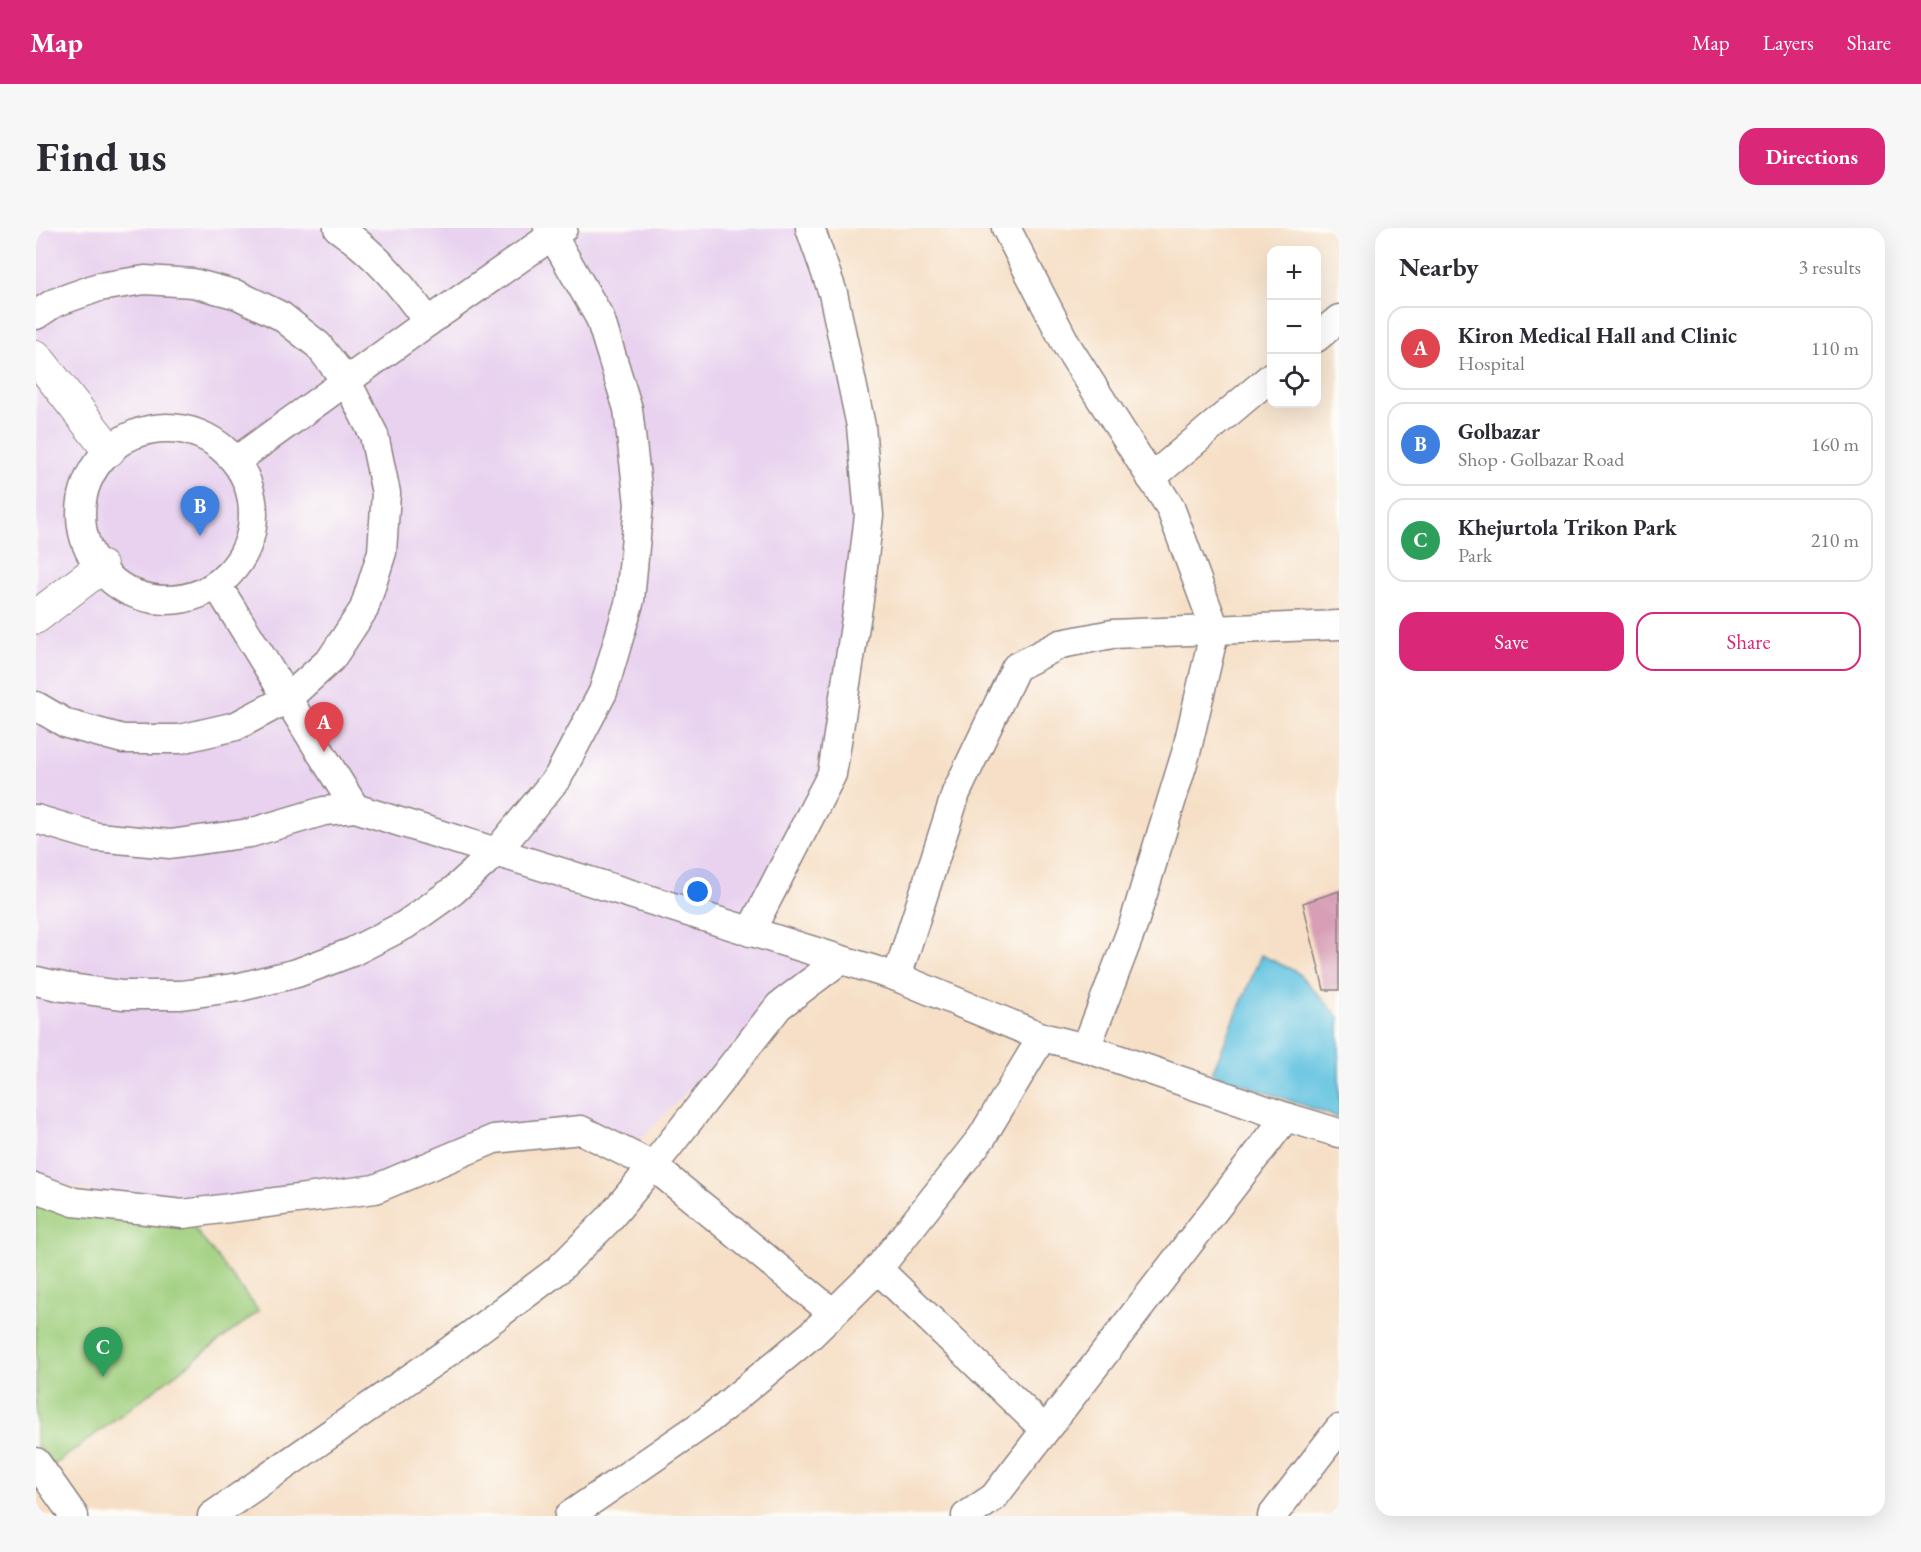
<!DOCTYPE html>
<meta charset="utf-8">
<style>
body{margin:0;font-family:"EB Garamond",serif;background:#f7f7f7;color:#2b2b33}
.controls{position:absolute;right:18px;top:18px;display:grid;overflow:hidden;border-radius:12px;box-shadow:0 6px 24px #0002}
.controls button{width:54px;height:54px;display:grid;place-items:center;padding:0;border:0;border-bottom:2px solid #e1e1e2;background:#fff;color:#2b2b33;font:30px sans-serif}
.you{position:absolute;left:662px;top:664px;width:21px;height:21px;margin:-15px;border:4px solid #fff;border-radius:50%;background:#1a73e8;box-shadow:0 0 0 9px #1a73e833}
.badge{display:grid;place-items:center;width:39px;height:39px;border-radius:50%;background:#db2777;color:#fff;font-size:20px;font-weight:700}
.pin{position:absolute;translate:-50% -50px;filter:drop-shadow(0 2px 3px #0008)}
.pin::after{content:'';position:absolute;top:32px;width:21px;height:18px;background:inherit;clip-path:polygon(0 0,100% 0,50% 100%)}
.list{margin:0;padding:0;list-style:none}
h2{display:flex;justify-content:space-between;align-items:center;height:78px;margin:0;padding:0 24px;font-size:26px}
h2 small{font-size:20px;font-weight:400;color:#7c7c81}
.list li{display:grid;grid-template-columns:39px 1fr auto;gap:18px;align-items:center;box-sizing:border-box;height:84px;margin:0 12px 12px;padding:0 12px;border:2px solid #e1e1e2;border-radius:18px}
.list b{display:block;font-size:22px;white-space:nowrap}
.list p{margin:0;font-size:20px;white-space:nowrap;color:#7c7c81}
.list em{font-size:20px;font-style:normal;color:#7c7c81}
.actions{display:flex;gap:12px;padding:18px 24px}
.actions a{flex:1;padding:14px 0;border:2px solid #db2777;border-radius:18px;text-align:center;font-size:21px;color:#db2777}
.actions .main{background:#db2777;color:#fff}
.icon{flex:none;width:33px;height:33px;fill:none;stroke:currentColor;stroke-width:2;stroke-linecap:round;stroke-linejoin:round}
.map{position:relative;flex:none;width:1303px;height:1288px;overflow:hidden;border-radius:18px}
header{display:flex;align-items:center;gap:36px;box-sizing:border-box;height:84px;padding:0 30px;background:#db2777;color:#fff}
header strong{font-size:28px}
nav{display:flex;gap:33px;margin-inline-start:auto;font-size:21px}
.intro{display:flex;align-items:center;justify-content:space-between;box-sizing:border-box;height:144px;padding:0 36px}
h1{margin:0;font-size:42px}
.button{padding:15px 27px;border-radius:18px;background:#db2777;color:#fff;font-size:21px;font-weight:700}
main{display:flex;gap:36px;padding:0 36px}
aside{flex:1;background:#fff;border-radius:18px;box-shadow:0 6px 24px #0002}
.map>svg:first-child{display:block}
.built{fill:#e8d2ef}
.green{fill:#9ece7c;stroke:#60785c;stroke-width:1.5}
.water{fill:#62c2e0;stroke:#42728e;stroke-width:1.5}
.building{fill:#d79eb6}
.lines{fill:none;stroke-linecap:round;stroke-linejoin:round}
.minor-casing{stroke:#8c8080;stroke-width:31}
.major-casing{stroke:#8c8080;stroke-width:35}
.minor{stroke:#fff;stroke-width:28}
.major{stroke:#fff;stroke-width:33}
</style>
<header>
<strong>Map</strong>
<nav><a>Map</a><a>Layers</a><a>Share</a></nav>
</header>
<div class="intro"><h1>Find us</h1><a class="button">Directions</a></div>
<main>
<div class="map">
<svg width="1303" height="1288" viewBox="0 0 1303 1288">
<rect width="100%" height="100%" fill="#fdfcf7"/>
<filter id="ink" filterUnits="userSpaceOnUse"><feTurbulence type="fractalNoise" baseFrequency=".0167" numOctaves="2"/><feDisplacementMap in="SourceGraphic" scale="12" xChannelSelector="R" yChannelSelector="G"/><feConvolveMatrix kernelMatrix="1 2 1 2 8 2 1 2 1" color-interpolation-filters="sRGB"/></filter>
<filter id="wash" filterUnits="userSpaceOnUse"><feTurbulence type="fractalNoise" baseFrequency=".008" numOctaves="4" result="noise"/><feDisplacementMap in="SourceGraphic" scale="24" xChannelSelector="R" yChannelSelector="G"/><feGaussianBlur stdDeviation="1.35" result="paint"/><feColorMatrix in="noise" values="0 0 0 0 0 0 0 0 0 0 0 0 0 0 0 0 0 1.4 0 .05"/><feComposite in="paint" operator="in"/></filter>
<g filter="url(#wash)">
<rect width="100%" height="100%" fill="#f6dfc6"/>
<polygon class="built" points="0,0 765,0 797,65 833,287 796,546 715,704 786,726 591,925 505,894 289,967 147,986 0,950"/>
<polygon class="green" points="0,959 147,986 223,1083 17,1238 0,1216"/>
<polygon class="water" points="1225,727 1261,744 1303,789 1303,890 1176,845"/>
<g id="blocks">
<polygon class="building" points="1303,663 1303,762 1288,762 1267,675"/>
</g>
</g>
<g filter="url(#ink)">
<use href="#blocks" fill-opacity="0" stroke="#8c8080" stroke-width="1.5"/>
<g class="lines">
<g class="minor-casing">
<g id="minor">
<path d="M302,0C341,27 365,56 392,94"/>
<polyline points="970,0 1031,118 1134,279 1179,401 1150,525 1097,698 1050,820"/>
<polyline points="0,87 18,75 63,59 109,52 157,55 202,67 245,88 282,117 311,154 338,207 350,265 346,324 328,381 295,431 251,471 200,498 144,511 87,511 31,496 0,478"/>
<polyline points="1280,110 1303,91"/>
<circle cx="131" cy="286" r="86"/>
<polyline points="201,232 392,94 527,0"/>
<polyline points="1115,250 1236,148"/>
<polyline points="181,357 319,580"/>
<polyline points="0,591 61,609 134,616 214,605 288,583 319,580 861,749 1006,809 1050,820 1250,889 1303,905"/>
<polyline points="714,704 796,546 823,372 833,287 825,198 797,65 774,0"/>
<polyline points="861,749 920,565 980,439 1025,416 1076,406 1303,397"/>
<polyline points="0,753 27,759 86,767 145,767 204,759 261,745 316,724 369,697 417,663 461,623 522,549 567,464 594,372 603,276 592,181 564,90 512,0"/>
<polyline points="0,960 38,974 147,986 339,961 458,911 545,902 617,938 572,992 522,1042 415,1122 176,1288"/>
<polyline points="842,1041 1009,1202"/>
<polyline points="797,1085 617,938 743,778 804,732"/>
<polyline points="0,1234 38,1288"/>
<polyline points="533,1288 671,1193 775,1107 842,1041 946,909 1006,809"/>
<polyline points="930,1288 958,1269 1250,889"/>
<polyline points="1236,1288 1303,1201"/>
</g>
</g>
<g class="major-casing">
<g id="major">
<polyline points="0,129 73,222"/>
<polyline points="0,389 65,339"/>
</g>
</g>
<use href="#minor" class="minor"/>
<use href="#major" class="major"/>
</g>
</g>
</svg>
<div class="controls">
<button>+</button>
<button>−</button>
<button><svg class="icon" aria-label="locate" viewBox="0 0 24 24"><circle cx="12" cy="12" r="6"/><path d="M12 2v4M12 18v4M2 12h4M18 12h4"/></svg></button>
</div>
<div class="you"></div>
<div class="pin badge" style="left:288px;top:524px;background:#e0444e">A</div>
<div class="pin badge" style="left:164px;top:308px;background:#3f7fe0">B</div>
<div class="pin badge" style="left:67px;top:1149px;background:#2e9e5b">C</div>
</div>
<aside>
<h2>Nearby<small>3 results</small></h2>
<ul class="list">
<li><span class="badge" style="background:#e0444e">A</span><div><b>Kiron Medical Hall and Clinic</b><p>Hospital</p></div><em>110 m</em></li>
<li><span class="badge" style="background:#3f7fe0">B</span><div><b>Golbazar</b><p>Shop · Golbazar Road</p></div><em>160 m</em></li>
<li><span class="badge" style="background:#2e9e5b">C</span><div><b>Khejurtola Trikon Park</b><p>Park</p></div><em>210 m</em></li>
</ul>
<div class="actions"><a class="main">Save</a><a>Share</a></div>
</aside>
</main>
